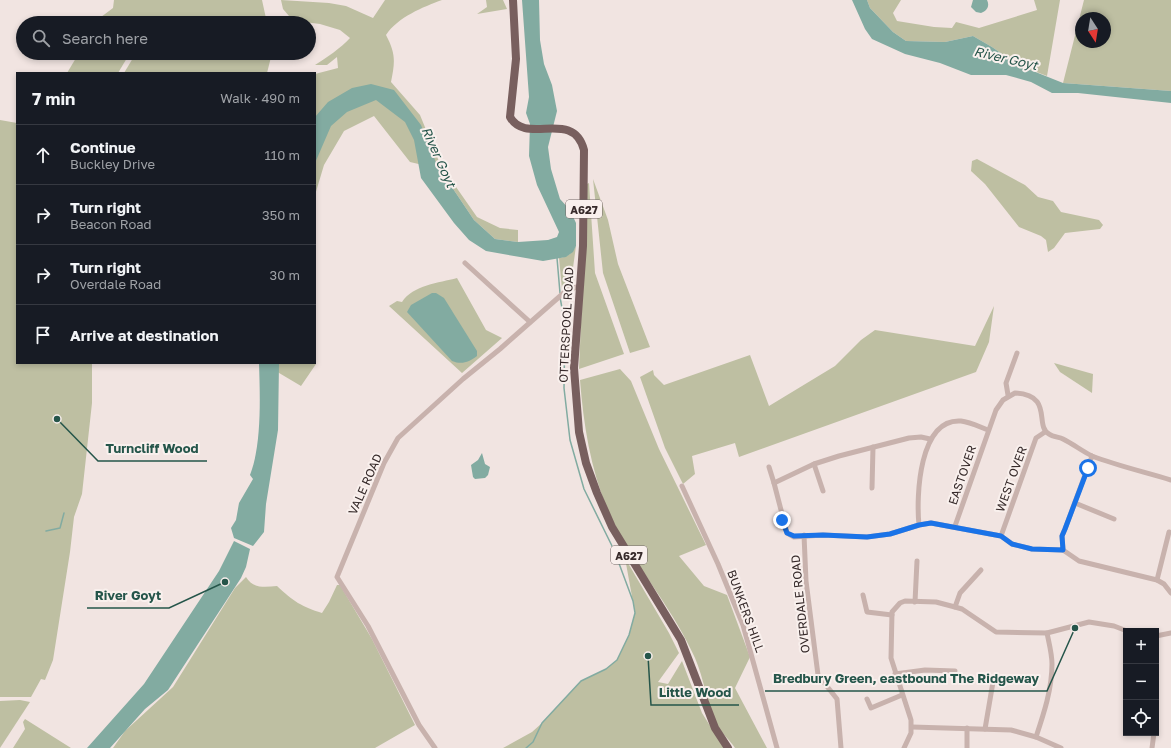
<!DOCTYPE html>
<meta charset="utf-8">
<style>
body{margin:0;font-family:"Golos Text",sans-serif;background:#20242c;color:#f1f3f6}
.controls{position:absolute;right:12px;bottom:12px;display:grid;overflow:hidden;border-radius:0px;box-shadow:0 2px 6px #0003}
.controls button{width:36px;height:36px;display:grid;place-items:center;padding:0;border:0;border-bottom:1px solid #363941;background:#171b24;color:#f1f3f6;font:20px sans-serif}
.compass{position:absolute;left:1075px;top:12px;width:36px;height:36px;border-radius:50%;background:#171b24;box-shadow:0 2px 6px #0003;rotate:168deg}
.stop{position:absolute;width:12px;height:12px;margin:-9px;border:3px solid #1a73e8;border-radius:50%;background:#fff}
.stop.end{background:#1a73e8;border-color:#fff;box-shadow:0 1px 4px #0008}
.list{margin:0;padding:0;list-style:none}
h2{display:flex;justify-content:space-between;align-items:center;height:52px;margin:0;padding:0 16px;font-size:17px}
h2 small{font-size:13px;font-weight:400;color:#9ea1a6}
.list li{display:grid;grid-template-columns:26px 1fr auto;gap:12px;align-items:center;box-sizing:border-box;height:60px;padding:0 16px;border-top:1px solid #363941}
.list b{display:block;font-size:15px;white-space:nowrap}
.list p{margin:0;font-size:13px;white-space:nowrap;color:#9ea1a6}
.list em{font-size:13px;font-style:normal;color:#9ea1a6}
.icon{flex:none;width:22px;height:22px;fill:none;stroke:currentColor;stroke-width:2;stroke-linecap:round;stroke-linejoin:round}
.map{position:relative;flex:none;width:1171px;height:748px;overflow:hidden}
.search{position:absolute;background:#171b24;box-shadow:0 2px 6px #0003;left:16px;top:16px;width:300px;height:44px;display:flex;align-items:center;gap:10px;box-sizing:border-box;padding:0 14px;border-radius:22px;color:#9ea1a6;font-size:15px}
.panel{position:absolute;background:#171b24;box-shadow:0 2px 6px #0003;left:16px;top:72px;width:300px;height:292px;border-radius:0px}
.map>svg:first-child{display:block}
.green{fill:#bebfa2;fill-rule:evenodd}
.water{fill:#82aba1}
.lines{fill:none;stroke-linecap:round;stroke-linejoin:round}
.stream{stroke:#82aba1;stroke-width:1.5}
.street{stroke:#c8b2ad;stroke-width:5}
.primary{stroke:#785f5e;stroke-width:8}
.route{stroke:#1a73e8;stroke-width:5}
.labels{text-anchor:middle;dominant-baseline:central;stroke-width:4;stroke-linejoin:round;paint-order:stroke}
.shield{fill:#f9f0ed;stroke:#716665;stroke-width:1}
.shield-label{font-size:11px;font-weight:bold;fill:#372b2b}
.street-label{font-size:12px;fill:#372b2b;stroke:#f9f0ed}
.water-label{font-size:13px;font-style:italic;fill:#25554a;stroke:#f9f0ed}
.leader{fill:none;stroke:#25554a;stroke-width:1.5}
.callout-dot{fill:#25554a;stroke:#f9f0ed;stroke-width:1.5}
.callout-label{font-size:13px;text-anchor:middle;font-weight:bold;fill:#25554a;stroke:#f9f0ed;stroke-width:4;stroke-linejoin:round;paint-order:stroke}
</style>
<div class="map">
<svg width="1171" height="748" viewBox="0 0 1171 748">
<rect width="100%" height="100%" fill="#f1e4e1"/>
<g class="green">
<polygon points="114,0 262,0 267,23 111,23 101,17 113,8"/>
<path d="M281,0L329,3L346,6L373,18L385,0H442C423,7 398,17 386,35C396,54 395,62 391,82L420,115L440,164L477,217L500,228L518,230V242L495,239L474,220L437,165L427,166L410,162L374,116L344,131L324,165L315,195V74L338,68L337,57L327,65H315C326,58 341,48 350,38L340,30L320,24L304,22L295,17L289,16L283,9Z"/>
<polygon points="486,0 503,0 507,9 477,14 487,7"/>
<polygon points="867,0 901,0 893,13 897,21 934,27 952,28 956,22 979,28 1037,10 1034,0 1060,0 1047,76 1018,65 992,47 973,36 945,42 906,41 893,32 870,8"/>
<path d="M1084,0H1171V91L1063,83ZM1081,18H1105V42H1081Z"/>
<polygon points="79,53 130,53 118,73 67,73"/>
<polygon points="136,53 272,53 267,73 124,73"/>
<polygon points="0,120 17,123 17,363 92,363 92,403 82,494 74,517 70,552 53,660 45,680 41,679 31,697 0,697"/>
<polygon points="977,159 1025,185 1038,197 1053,201 1061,212 1099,220 1103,225 1100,229 1065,233 1054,248 1048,252 1046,240 1041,236 1019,227 985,184 971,171 972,161"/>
<polygon points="593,179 608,220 618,264 650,347 630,353 603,273"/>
<polygon points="589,183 595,273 624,354 579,369 587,184"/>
<path d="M576,246L572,275L562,289L559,258C567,257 572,254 576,246Z"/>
<path d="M457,278L486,330L502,338L462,373L389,306L397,301L402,302C413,285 439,283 457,278Z"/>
<polygon points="994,306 989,342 976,372 739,457 735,443 692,456 695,474 683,484 665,448 640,377 653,370 654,375 664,385 750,355 769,406 835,366 861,340 875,330 975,346"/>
<polygon points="315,357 316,364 301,386 269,367 269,363 315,363"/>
<polygon points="1054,363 1093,374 1092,393 1060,372"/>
<path d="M620,369L631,381L659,449L706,545L679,556L704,586L727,595L750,657L735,688L767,748H735C730,740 721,733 717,724C707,704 704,679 695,658C675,613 642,574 618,531C593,485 584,432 580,380Z"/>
<polygon points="625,558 669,633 679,653 658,682 668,684 682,661 702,713 724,748 503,748 532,732 542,723 581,681 606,669 617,660 629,635 635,613"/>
<path d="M246,577C253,589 265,587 277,586C293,601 302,607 322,613L329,602L337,585H340L372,639L415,725L375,748H113L125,731L173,687L235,588Z"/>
<polygon points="20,700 30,702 0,748 0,701"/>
<polygon points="25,719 71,748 13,748 25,729 23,722"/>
</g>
<g class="water">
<polygon points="522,0 539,0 540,40 544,64 552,85 557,111 548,147 551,169 560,199 570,210 576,223 576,246 573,252 566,257 543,261 520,257 486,251 469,240 454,223 421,178 414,140 405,122 376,100 347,112 331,126 315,163 315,117 328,102 352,88 371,84 394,90 421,125 437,165 474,220 495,239 518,242 548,240 557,237 559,232 537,185 529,156 530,124 526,113 529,97"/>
<polygon points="852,0 867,0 870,8 893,32 906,41 945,42 973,36 992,47 1018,65 1063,83 1171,91 1171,103 1078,93 1052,93 1031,82 1006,75 971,75 940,63 905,54 872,39 865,29"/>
<path d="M973,0H987C990,6 987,11 981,13L976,12L971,7Z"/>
<path d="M432,293H436L444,298L477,351V356C469,362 462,365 452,361L407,312L411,305Z"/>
<path d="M259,363H279L278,430L266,504L264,532L253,546L234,538L231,528L236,520L239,503L253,479L250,475C262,444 260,396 259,363Z"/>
<polygon points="482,453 485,464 490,467 488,475 485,478 475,479 473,477 471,465 478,460"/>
<polygon points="234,541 250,549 246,567 241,578 168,690 145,709 110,748 87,748 144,684 219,571"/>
</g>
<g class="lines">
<g class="stream">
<polyline points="557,258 560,293"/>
<polyline points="46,531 60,528 64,513"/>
<polyline points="526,748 533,742 542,723 581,681 606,669 617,660 629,635 635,613 633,601 614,550 584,489 570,440 564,388 565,325 560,297"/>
</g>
<g class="street">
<polyline points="465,263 530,322"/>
<polyline points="1008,395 1006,383 1017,353"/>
<polyline points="930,439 921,437 909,438 839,456 814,464 774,483 787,533 794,537 823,535 867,537 890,534 919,525 931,523 1001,536 1012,544 1032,549 1063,550 1079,561 1157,580 1164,584 1171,593"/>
<polyline points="814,464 823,491"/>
<polyline points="769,467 774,483"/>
<polyline points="682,486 718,564 743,625 777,748"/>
<polyline points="872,488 873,447"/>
<polyline points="1075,503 1114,519"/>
<path d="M919,525C916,496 919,418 961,421C970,422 980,427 988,430"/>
<path d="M955,526L996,410L1003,400L1015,393C1054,395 1034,426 1049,434C1053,437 1059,437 1063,439C1073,444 1082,451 1092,456C1118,466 1145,472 1171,480"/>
<polyline points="804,535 806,581 818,675 837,699 841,748"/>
<polyline points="1001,536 1036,438 1045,432"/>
<polyline points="1063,550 1062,536 1065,529 1092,456"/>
<polyline points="1157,580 1169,532"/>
<polyline points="863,595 867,612 892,615"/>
<polyline points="915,602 917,561"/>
<polyline points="955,607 960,593 981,570"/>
<polyline points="1156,636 1171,633"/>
<polyline points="895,674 925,670 955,671"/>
<polyline points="867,699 871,708 902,695"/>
<polyline points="912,727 1011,730 1036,737 1061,748"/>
<polyline points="967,728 967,748"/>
<polyline points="985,729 993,682"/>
<path d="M1036,737C1044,713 1052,689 1052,664C1052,654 1049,643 1047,633"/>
<polyline points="435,748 419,725 368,626 337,577 384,463 398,438 463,379 500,349 567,290 580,286"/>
<polyline points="904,748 911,733 911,720 891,658 892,612 900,603 905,601 936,602 955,607 962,609 996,632 1047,633 1089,622 1114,626 1127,631"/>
<polyline points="1152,748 1154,733"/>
</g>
<path class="primary" d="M513,0L516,59L510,117C526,146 573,108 584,150L583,246L574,368L579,432L586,463L597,493L612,527L681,640L715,728L728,748"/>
</g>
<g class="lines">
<polyline class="route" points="782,520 787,533 794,536 823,535 867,537 890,534 919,525 931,523 1001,536 1012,544 1032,549 1063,550 1062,536 1065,529 1088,468"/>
</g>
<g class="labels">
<g class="shield">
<rect x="566" y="200" width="36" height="18" rx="3"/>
<rect x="611" y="546" width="36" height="18" rx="3"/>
</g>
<g class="shield-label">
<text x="584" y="209">A627</text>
<text x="629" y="555">A627</text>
</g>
<g class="street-label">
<text transform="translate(566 325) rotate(-87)">OTTERSPOOL ROAD</text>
<text transform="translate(962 475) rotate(-71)">EASTOVER</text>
<text transform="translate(1011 479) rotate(-70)">WEST OVER</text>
<text transform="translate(365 484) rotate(-66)">VALE ROAD</text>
<text transform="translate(800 604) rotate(-96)">OVERDALE ROAD</text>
<text transform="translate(746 611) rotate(70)">BUNKERS HILL</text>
</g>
<g class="water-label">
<text transform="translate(1006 58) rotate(13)">River Goyt</text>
<text transform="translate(439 157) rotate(66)">River Goyt</text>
</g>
</g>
<path class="leader" d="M57 419L98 461H207M225 582L169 608H87M1075 628L1047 691H765M648 656L651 705H739"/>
<g class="callout-dot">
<circle cx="57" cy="419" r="4"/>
<circle cx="225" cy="582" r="4"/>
<circle cx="1075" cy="628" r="4"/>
<circle cx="648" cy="656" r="4"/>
</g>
<g class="callout-label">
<text x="152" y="453">Turncliff Wood</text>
<text x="128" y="600">River Goyt</text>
<text x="906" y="683">Bredbury Green, eastbound The Ridgeway</text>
<text x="695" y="697">Little Wood</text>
</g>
</svg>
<div class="controls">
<button>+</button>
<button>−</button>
<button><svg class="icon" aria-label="locate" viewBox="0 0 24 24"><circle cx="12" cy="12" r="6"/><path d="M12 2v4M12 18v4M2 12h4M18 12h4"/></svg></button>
</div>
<svg class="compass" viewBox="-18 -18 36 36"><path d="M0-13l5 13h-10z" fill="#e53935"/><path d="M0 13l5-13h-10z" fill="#9ea1a6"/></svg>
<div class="stop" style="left:1088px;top:468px"></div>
<div class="stop end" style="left:782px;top:520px"></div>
<div class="search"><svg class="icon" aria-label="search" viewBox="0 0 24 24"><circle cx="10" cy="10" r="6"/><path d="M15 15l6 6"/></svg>Search here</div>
<section class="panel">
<h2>7 min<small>Walk · 490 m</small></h2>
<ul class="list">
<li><svg class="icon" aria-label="ahead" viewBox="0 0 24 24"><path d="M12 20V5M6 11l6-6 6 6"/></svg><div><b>Continue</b><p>Buckley Drive</p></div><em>110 m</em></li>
<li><svg class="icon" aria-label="right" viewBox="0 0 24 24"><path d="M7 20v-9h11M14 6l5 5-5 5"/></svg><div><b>Turn right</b><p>Beacon Road</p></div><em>350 m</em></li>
<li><svg class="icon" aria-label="right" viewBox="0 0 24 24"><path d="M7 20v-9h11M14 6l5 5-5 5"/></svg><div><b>Turn right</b><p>Overdale Road</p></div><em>30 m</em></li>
<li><svg class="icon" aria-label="arrive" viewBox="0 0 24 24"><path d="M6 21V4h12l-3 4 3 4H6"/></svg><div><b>Arrive at destination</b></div></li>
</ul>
</section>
</div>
